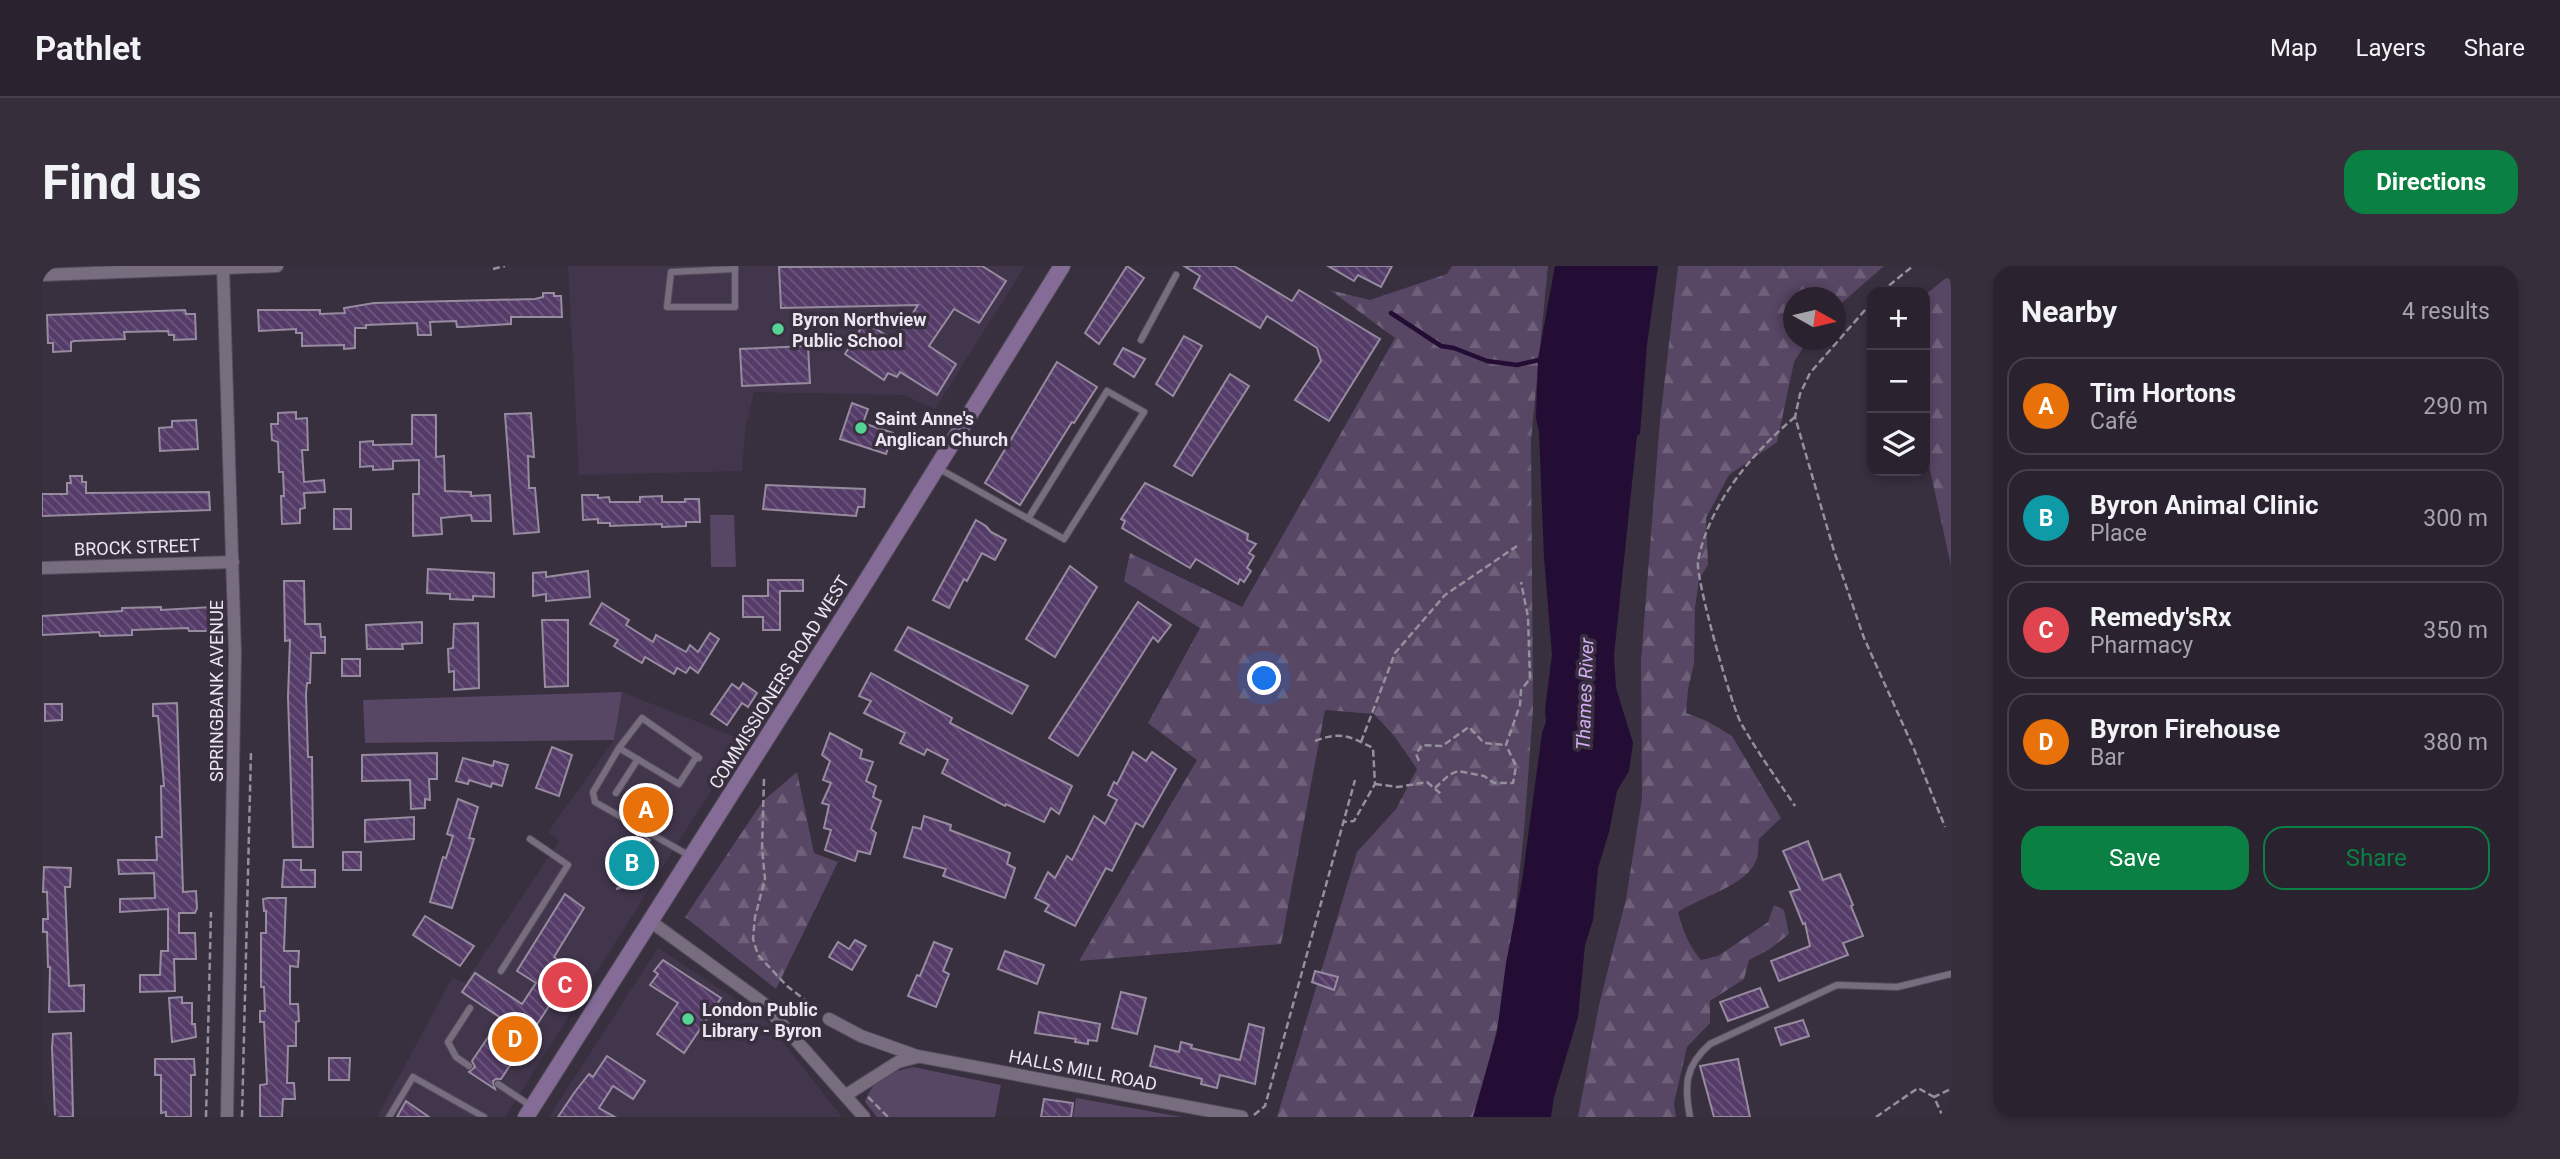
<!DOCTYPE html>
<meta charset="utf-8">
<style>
body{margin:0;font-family:Roboto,sans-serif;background:#362f3b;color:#f1f3f6}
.controls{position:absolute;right:21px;top:21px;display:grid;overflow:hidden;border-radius:14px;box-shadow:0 4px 10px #0003}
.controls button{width:63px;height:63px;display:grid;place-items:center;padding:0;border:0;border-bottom:2px solid #46404b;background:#2a232f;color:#f1f3f6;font:35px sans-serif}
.compass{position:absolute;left:1741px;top:21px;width:63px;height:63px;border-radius:50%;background:#2a232f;box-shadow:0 4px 10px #0003;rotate:98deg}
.you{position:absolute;left:1223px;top:413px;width:24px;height:24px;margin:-18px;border:5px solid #fff;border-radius:50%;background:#1a73e8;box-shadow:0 0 0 10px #1a73e833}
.badge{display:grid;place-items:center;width:46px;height:46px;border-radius:50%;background:#0b8043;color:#fff;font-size:23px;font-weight:700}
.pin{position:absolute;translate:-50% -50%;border:4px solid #fff;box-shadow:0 2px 7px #0006}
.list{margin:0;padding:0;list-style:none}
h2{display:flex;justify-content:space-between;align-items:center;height:91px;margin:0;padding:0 28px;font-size:30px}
h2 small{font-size:23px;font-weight:400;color:#a5a4aa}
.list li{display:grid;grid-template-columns:46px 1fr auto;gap:21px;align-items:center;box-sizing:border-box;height:98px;margin:0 14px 14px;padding:0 14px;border:2px solid #46404b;border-radius:21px}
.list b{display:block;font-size:26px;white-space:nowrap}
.list p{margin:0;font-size:23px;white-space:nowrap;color:#a5a4aa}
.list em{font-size:23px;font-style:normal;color:#a5a4aa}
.actions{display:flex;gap:14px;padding:21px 28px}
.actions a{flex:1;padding:16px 0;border:2px solid #0b8043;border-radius:21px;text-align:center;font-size:24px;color:#0b8043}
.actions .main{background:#0b8043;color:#fff}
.icon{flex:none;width:38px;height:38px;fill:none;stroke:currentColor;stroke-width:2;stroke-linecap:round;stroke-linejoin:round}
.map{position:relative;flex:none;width:1909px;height:851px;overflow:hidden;border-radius:21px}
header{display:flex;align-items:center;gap:42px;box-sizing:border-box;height:98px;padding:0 35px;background:#2a232f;border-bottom:2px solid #46404b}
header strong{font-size:33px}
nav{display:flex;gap:38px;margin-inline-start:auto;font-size:24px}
.intro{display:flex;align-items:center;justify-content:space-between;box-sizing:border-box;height:168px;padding:0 42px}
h1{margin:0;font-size:49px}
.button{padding:18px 32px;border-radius:21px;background:#0b8043;color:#fff;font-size:24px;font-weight:700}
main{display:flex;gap:42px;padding:0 42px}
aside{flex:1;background:#2a232f;border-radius:21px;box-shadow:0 4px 10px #0003}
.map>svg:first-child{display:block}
.built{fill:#42364c}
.grass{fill:#574664}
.forest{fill:url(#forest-firs)}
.water{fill:#240d34}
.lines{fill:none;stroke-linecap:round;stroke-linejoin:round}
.stream{stroke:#240d34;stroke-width:4.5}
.building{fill:url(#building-back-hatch);stroke:#968b9f;stroke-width:2}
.lane-casing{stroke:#544d5b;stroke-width:8}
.street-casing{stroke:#544d5b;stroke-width:14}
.secondary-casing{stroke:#544d5b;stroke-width:18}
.path{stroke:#968f9c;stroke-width:2.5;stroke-dasharray:7 3.5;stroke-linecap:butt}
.lane{stroke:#776d7f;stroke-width:6}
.street{stroke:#776d7f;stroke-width:12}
.secondary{stroke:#846c97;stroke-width:16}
.poi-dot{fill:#55d395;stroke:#382f3f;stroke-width:2.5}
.labels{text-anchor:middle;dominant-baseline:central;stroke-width:7;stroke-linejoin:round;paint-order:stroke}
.poi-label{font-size:18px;font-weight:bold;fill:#ebe5f0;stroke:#382f3f;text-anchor:start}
.street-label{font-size:18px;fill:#ebe5f0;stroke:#382f3f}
.water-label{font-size:19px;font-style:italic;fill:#d3acf3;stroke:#382f3f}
</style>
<header>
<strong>Pathlet</strong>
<nav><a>Map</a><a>Layers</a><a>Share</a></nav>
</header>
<div class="intro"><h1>Find us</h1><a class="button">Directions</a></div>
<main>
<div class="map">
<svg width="1909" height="851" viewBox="0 0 1909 851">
<defs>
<pattern id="forest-firs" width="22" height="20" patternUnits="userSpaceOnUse" patternTransform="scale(1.75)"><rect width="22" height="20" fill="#574664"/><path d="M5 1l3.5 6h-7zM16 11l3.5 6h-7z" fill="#6f617a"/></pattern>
<pattern id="building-back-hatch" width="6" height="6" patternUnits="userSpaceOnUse" patternTransform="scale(1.75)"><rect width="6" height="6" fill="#553c68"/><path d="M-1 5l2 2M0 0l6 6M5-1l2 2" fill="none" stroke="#6e587e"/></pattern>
</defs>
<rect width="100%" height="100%" fill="#382f3f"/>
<g class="built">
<polygon points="526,0 983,0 893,143 862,129 712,126 704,160 700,205 537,209"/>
<polygon points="580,426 701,474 463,851 335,851 410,712 423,717 517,575 506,566 572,474"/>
<polygon points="616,682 722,752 800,851 507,851"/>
</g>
<g class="grass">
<polygon points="668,249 692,249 694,301 669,301"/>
<polygon points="580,426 572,474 323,477 321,434"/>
<path d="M871,801L959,819L953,851H835L823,836C830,813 849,806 871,801Z"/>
<polygon points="1034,832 1140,851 1031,851"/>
</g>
<g class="forest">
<polygon points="1410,0 1506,0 1489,174 1491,444 1482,565 1465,720 1434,851 1235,851 1315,586 1354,543 1375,503 1353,471 1332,448 1283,444 1239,678 1037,695 1155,494 1106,457 1158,362 1082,315 1088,287 1200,341 1353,72 1288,24 1328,34 1405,8"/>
<path d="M1636,0H1842L1794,42V32H1752V74H1766L1752,96L1735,176L1687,209L1664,252L1666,299L1657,313L1653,342L1652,398L1646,423L1644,447L1665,455L1690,470L1739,552L1717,573C1716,579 1717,589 1714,595C1705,619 1657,632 1636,646C1641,665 1647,680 1659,694L1676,690L1726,656L1732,639L1742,644L1747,668L1728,683L1707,694L1702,713L1668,735V757L1645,781L1632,837L1634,851H1536L1557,739L1584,633L1600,532L1599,395L1618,154Z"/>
<polygon points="1904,12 1909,13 1909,300 1883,181 1883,29"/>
<polygon points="755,506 772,587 796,596 734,723 643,651 721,535"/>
</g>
<polygon class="water" points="1513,0 1616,0 1605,79 1598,168 1595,170 1572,389 1574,422 1591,477 1587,505 1575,525 1567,566 1556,602 1551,654 1543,679 1536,751 1512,831 1509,851 1431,851 1455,766 1464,697 1480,615 1500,467 1504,456 1503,443 1510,389 1502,291 1497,166 1494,152 1496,93"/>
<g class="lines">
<polyline class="stream" points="1349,47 1399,80 1412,82 1445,95 1475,99 1501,93"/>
</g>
<g class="building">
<polygon points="905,0 940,0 964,15 937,57 912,43 887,80 914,98 895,129 858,106 855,111 846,107 842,114 803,88 823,56 853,75 876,39 739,42 737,1"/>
<polygon points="1085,0 1102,12 1057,78 1043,67"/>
<polygon points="1142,0 1192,0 1250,35 1257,24 1338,73 1287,155 1253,134 1279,95 1275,82 1225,50 1218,62 1152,22 1158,10"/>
<polygon points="1286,0 1350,0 1339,21 1316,9 1312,15"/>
<polygon points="501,27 512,27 512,30 519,30 520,51 469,51 469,58 420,61 415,61 414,55 388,56 389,69 376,69 375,57 324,59 324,62 313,62 313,82 302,83 302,79 260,80 260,67 254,67 254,63 217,65 216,44 278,44 278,48 303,47 302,42 332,37 493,33 501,31"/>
<polygon points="143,44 144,48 153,48 154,73 132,74 132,69 127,69 126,65 82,66 83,73 32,75 29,76 29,85 11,86 11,77 6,77 5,49"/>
<polygon points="1142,70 1160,80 1131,130 1114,118"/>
<polygon points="766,80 768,117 700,120 698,83"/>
<polygon points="1081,82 1103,93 1092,111 1072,98"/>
<polygon points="1015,96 1055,121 1032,157 1030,156 978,239 943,217"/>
<polygon points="1188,108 1207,120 1150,210 1132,200"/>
<polygon points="810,137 826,143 821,157 851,167 844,188 798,173"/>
<polygon points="254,146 254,153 265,152 266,184 260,184 262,216 282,214 283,226 262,227 263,242 258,243 258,257 240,258 239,230 242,230 241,206 237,206 236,176 230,174 229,158 236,158 236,147"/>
<polygon points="489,147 492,191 486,190 487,222 493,222 497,266 472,268 463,148"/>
<polygon points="370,149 394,149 394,191 402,190 403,225 429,226 429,230 448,229 449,255 430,255 429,249 399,252 400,268 371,270 371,228 377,228 377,194 351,195 351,203 331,204 331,200 318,201 318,176 331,175 331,179 370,178"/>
<polygon points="154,154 156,183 118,185 117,162 130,161 130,155"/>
<polygon points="28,210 40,210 40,216 44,216 44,227 167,226 168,244 0,250 0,228 25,228 25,217 29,217"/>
<polygon points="1103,217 1206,268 1205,274 1214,278 1207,287 1212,290 1205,302 1209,305 1202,316 1198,313 1196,318 1154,293 1148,302 1080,262 1083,255 1079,253"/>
<polygon points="724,219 823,223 822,241 816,241 814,250 721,243"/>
<polygon points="540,229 556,229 556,232 567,231 568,236 598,236 598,231 620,230 620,236 643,236 643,233 657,233 658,256 644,256 644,260 620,261 620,258 568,260 568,257 556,257 556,253 541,254"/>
<rect x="292" y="243" width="17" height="20"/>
<polygon points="934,254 944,260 949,266 964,274 953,294 940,287 925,315 922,313 907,342 891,334"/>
<polygon points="1028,300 1055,321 1013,391 984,373"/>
<polygon points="386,303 452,307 452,331 431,330 431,334 408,333 408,328 385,327"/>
<polygon points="546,305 548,331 504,335 504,328 491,330 491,307 504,306 504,311"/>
<polygon points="726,314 761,314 761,325 738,325 738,364 721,364 721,351 701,351 701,330 726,330"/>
<polygon points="242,315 262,315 263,358 278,358 279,371 283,371 283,387 269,387 268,417 265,417 264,428 266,491 270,491 271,581 251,581 246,431 248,374 243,375"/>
<polygon points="1096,336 1129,359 1116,376 1111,371 1036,490 1007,472"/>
<polygon points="560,337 587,354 584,359 611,376 614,369 644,386 648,379 656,386 668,367 677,373 656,407 648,401 644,407 635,402 632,408 603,391 600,397 572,380 576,374 548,358"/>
<polygon points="119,341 119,344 170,341 170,365 147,365 146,362 90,364 90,369 58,370 57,366 0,369 0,350 80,345 80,342"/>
<polygon points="500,354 526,354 526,420 503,421"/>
<polygon points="380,356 380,377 360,378 361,383 325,383 324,359"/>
<polygon points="436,357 437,422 412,424 412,405 407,406 406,383 411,382 412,358"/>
<polygon points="866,361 986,420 970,448 853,384"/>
<rect x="300" y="393" width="18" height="17"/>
<polygon points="829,407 910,452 908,457 1030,520 1017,548 1009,542 1002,556 964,538 963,540 900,507 906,494 885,483 882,489 858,477 863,467 822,447 829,435 817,430"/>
<polygon points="701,417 715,427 706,441 700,437 685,459 669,448 690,418 697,423"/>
<polygon points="135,437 141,626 154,625 155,642 153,647 137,647 137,667 153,667 154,693 132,693 133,725 98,726 98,709 118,709 119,685 126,685 126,643 78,646 78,633 113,632 112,607 77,608 76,594 115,594 114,571 120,571 119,520 122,520 116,450 111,450 111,438"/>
<polygon points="3,438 20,438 20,454 3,455"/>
<polygon points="788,467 820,484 818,492 831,496 824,515 834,520 831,531 839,535 829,563 834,567 828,588 816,585 813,595 783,584 789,564 782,562 787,539 780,537 789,517 781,514 788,495 780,489"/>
<polygon points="510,481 530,489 517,530 494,522"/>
<polygon points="1091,486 1104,495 1110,486 1134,503 1101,561 1094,557 1070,605 1064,602 1033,660 1003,645 1007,639 993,632 1006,606 1013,612 1025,590 1030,594 1052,550 1063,558 1075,534 1066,529 1072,516 1075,518"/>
<polygon points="395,487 395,513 387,513 388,534 383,533 383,542 369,543 368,514 320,515 320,489"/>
<polygon points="421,492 451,500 452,495 466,499 460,520 450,517 449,521 427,514 426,518 414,515"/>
<polygon points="596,519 630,541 614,564 579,544"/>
<polygon points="416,533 436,541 427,572 432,573 410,642 388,636 401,591 404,592 411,570 405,568"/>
<polygon points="882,550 909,559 908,564 968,587 965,598 973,602 963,632 901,610 904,603 862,591 871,561 879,563"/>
<polygon points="372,551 372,573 323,576 323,554"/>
<polygon points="597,567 608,574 602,583 607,587 592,611 588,607 583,617 572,610"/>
<polygon points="1766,575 1781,614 1798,608 1811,639 1809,640 1821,670 1801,677 1806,689 1737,715 1729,695 1768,680 1763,657 1761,658 1748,626 1758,623 1741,585"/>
<rect x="301" y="586" width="18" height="18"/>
<polygon points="242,594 259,594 259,604 273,604 273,621 240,621"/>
<polygon points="2,601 29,602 28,621 23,621 27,720 42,719 42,745 7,746 8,701 6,701 5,666 1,666 1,653 6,653 5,626 1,626"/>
<polygon points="523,628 542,642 512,691 545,713 527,744 511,734 459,813 454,813 451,815 453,823 427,806 433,801 430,795 459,752 420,726 433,707 480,738 494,717 475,705"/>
<polygon points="226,632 244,632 242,685 257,685 256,701 248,700 248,738 256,738 257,755 254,756 254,780 246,780 245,817 252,817 253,833 241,833 240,851 218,851 218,819 225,818 222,756 218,756 218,745 223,745 222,721 219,721 219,667 224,667 224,645 222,645 221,633"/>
<polygon points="383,650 432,680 418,700 371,669"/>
<polygon points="813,674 824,680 810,704 787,691 796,676 807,683"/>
<polygon points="892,676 910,683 901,705 907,708 894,741 866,730 875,709 878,710"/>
<polygon points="963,685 1002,699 995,718 956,703"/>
<polygon points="621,694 679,732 642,787 615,768 636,737 608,719 616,708 612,705"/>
<polygon points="1273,705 1296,711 1292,724 1270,716"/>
<polygon points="1718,722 1726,741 1686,755 1678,736"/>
<polygon points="1079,726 1104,732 1095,768 1070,762"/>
<polygon points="140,731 140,737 150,737 150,758 153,758 154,771 130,776 127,732"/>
<polygon points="997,746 1058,758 1055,775 1046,774 1046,778 1033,776 1034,773 993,767"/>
<polygon points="1761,754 1767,770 1739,779 1733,762"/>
<polygon points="1207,758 1222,762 1213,818 1178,809 1175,822 1159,818 1160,813 1108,800 1113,780 1137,786 1139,776 1150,779 1149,782 1198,794"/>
<polygon points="29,767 31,851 13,851 10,782 11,768"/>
<polygon points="565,790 603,815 591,833 571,820 557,842 573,851 516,851 532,827 547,808 551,811"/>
<polygon points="287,792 308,792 307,814 287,814"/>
<polygon points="113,793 152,793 153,809 149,809 149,851 124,851 124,846 119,847 119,809 113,809"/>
<polygon points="1696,793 1708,851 1672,851 1658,800"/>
<polygon points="1002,833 1031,837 1029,851 999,851"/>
<polygon points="364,835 387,851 355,851"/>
</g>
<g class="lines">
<g class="lane-casing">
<g id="lane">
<polyline points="693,3 629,6 625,41 693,41 693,0"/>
<polyline points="1099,74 1134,9"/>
<polyline points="896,202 1022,273 1102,146 1065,125 986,253"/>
<polyline points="577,482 637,518 655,490"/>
<polyline points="574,527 596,493"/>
<polyline points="648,590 553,536 551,526 577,482 600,452 657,492"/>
<polyline points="459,705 526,599 488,573"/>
<polyline points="427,800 414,791 406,776 428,742"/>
<polyline points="456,818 489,840"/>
<polyline points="347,851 371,811 442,851"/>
<path d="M1648,851C1642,819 1643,800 1668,778L1795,719L1855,721L1909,708"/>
</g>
</g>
<g class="street-casing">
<g id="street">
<polyline points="181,0 193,387 185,851"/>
<polyline points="0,9 235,0"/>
<polyline points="0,302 191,296"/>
<polyline points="608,655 721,737 822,851"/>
<polyline points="787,753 819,770 875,790 1200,851"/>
<polyline points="804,829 856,796 875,791"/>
</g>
</g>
<g class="secondary-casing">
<polyline id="secondary" points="484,851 823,317 1020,0"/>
</g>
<g class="path">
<polyline points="451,3 463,0"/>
<polyline points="1839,26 1871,0"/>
<polyline points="1830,36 1768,107 1758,128 1753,151 1792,285 1822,372 1872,483 1903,561"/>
<path d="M1753,151C1710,187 1667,238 1656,295C1653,311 1690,443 1700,459C1716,487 1735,513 1753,540"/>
<path d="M1273,475C1299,465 1307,470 1331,482L1333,518L1312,555L1302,556"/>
<polyline points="1319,476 1353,387 1403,329 1475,280"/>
<polyline points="1377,495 1374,488 1380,479 1400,480 1427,461 1442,477 1464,479"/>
<polyline points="722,513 720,582 723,613 713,651 711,673 716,689 745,720 776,744"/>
<polyline points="1333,518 1356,521 1385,516 1399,528"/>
<polyline points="1393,522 1407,509 1416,505 1442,510 1452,517 1471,517 1474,500 1464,479 1478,439 1479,424 1488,413 1486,351 1479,316"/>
<polyline points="574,623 600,614 609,600"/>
<polyline points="826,831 846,851"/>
<polyline points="1212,849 1223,840 1313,514"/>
<polyline points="164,851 169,646"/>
<polyline points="200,851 209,485"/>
<polyline points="1834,851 1876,822 1892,831"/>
<polyline points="1901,851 1892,831 1909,823"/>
</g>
<use href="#lane" class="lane"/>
<use href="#street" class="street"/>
<use href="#secondary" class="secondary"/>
</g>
<g class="poi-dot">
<circle cx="736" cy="63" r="7"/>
<circle cx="819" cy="162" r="7"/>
<circle cx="646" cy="753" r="7"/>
</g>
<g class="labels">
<g class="poi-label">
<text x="750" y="53">Byron Northview<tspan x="750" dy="21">Public School</tspan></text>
<text x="833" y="152">Saint Anne's<tspan x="833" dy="21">Anglican Church</tspan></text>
<text x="660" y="743">London Public<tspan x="660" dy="21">Library - Byron</tspan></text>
</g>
<g class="street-label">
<text transform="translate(95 281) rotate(-2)">BROCK STREET</text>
<text transform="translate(737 416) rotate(-58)">COMMISSIONERS ROAD WEST</text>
<text transform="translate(174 425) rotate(-90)">SPRINGBANK AVENUE</text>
<text transform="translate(1041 804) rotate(11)">HALLS MILL ROAD</text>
</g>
<g class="water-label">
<text transform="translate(1543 428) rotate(-88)">Thames River</text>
</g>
</g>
</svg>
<div class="controls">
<button>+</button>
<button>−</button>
<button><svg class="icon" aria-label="layers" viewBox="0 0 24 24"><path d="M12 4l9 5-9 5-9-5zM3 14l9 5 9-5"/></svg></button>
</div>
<svg class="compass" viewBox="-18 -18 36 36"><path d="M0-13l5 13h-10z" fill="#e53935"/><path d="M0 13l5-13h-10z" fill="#a5a4aa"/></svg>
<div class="you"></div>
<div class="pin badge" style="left:604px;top:544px;background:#e8710a">A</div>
<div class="pin badge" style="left:590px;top:597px;background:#0f9aa8">B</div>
<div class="pin badge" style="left:523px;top:719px;background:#e0444e">C</div>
<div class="pin badge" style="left:473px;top:773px;background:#e8710a">D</div>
</div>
<aside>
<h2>Nearby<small>4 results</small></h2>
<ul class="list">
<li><span class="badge" style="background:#e8710a">A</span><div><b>Tim Hortons</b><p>Café</p></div><em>290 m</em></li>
<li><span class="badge" style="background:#0f9aa8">B</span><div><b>Byron Animal Clinic</b><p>Place</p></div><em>300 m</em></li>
<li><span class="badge" style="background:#e0444e">C</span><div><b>Remedy'sRx</b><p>Pharmacy</p></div><em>350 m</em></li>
<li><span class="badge" style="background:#e8710a">D</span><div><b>Byron Firehouse</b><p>Bar</p></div><em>380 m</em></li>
</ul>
<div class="actions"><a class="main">Save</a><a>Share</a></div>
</aside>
</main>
